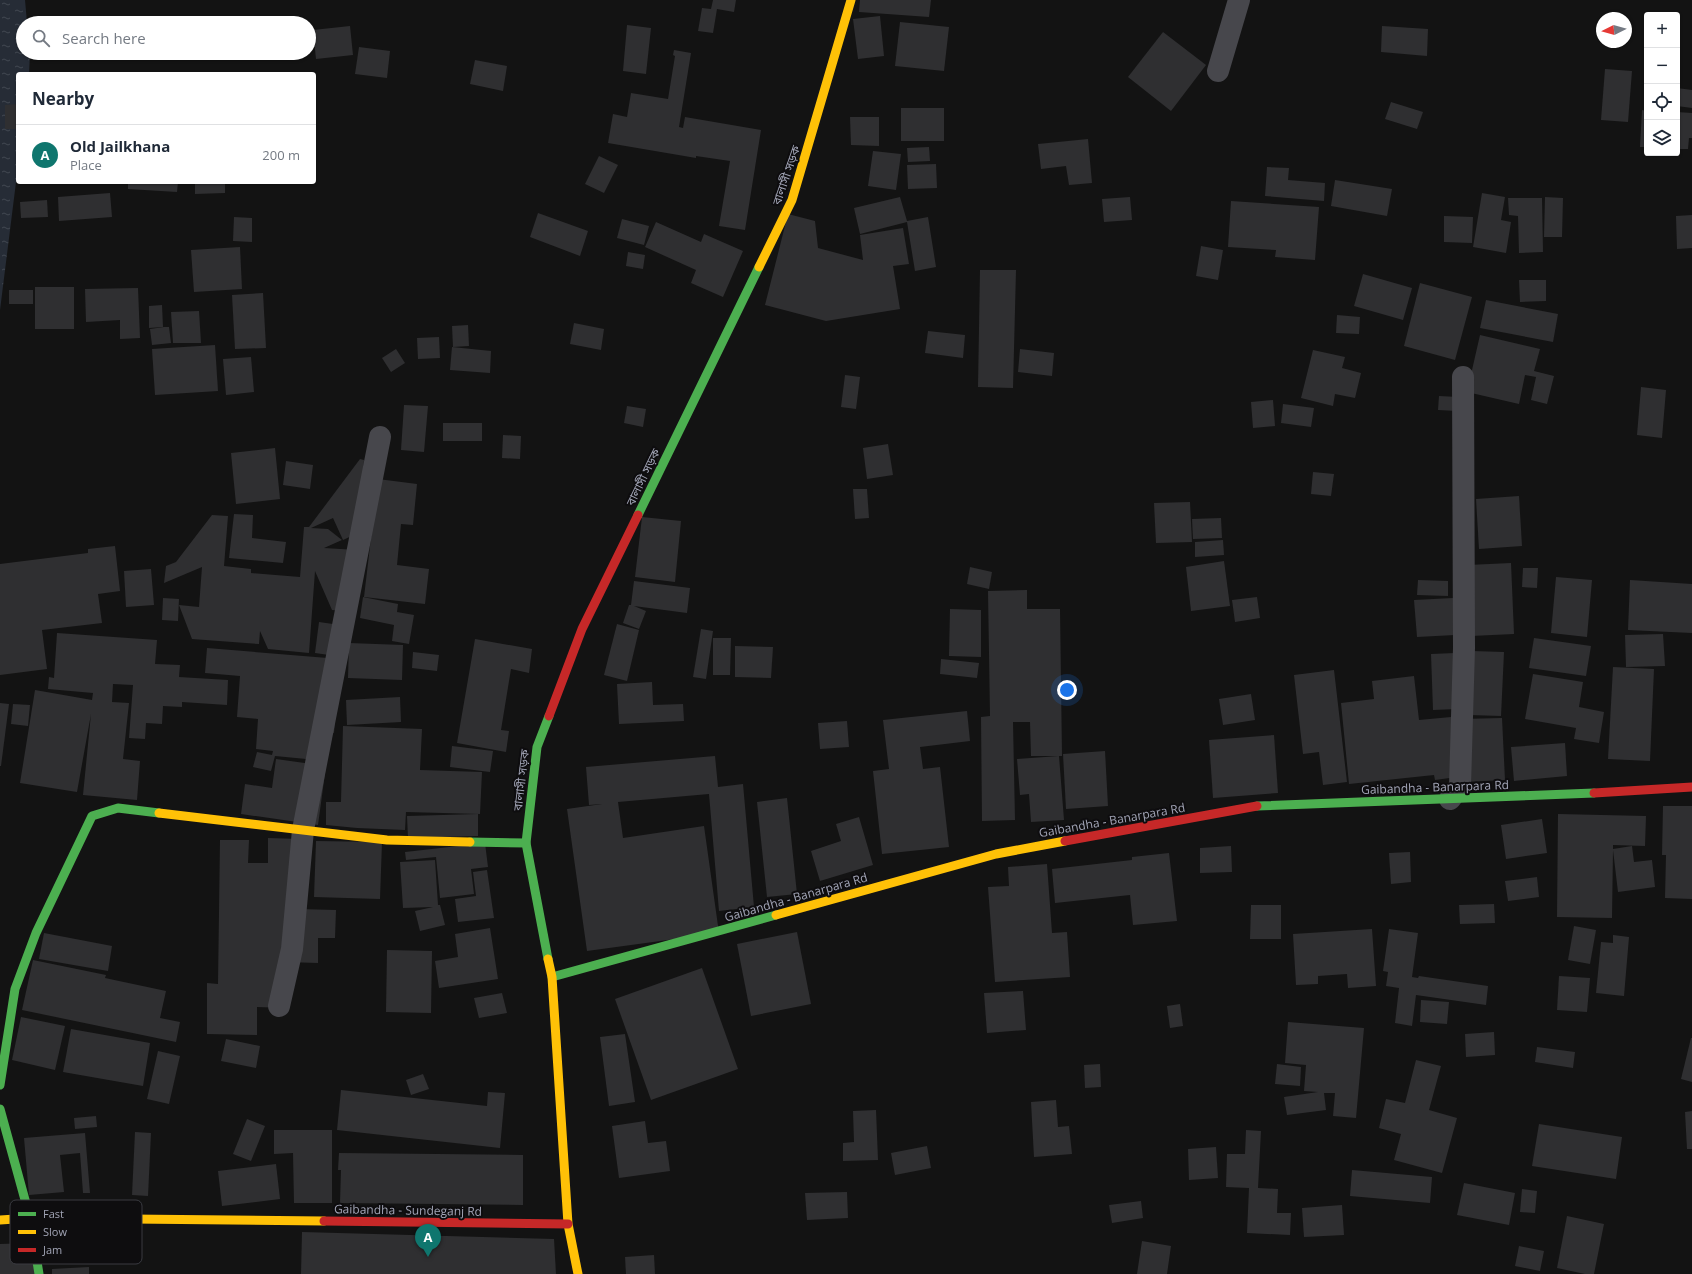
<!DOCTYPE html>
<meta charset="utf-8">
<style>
body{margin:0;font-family:"Open Sans","Noto Sans Bengali",sans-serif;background:#f6f6f7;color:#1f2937}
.controls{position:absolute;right:12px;top:12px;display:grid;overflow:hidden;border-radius:4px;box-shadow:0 1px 3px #0004}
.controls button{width:36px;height:36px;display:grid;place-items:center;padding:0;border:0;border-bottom:1px solid #e0e1e3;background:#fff;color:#1f2937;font:20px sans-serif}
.compass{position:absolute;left:1596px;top:12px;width:36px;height:36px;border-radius:50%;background:#fff;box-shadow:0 1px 3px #0004;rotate:265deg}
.you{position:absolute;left:1067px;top:690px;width:14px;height:14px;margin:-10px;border:3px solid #fff;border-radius:50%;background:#1a73e8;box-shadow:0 0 0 6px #1a73e833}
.badge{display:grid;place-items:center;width:26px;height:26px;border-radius:50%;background:#0f766e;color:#fff;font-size:13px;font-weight:700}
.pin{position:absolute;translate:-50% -33px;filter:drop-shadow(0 1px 2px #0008)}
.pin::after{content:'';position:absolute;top:21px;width:14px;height:12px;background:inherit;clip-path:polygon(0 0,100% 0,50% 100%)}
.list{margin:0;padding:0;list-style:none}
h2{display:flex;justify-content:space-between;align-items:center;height:52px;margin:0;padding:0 16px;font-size:17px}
h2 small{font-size:13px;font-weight:400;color:#747a83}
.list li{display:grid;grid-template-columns:26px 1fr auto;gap:12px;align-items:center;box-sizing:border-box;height:60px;padding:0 16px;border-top:1px solid #e0e1e3}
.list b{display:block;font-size:15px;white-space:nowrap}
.list p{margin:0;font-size:13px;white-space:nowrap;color:#747a83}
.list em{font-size:13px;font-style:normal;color:#747a83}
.icon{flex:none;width:22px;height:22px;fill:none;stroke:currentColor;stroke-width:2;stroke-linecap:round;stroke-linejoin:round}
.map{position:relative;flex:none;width:1692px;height:1274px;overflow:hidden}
.search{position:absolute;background:#fff;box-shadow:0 1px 3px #0004;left:16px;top:16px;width:300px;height:44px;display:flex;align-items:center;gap:10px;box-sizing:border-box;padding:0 14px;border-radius:22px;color:#747a83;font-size:15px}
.panel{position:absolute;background:#fff;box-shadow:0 1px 3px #0004;left:16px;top:72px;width:300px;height:112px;border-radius:4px}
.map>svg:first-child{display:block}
.water{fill:url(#water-ripples)}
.building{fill:#2f2f31}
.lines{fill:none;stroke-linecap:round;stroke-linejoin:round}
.street{stroke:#47474c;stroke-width:22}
.fast{stroke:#4caf50;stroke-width:9}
.slow{stroke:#ffc107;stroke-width:9}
.jam{stroke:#c62828;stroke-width:9}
.labels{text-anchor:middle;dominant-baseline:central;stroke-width:4;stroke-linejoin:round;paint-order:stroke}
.street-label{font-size:12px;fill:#a2a5b6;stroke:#0e0d0f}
.key{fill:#0e0d0f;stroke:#3a3b41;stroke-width:1}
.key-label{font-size:11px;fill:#a2a5b6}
</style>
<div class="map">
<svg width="1692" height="1274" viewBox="0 0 1692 1274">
<defs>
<pattern id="water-ripples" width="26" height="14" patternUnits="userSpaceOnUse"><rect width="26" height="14" fill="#262c36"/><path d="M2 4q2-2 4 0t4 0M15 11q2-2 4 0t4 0" fill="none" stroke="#424851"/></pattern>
</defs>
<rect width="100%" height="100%" fill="#131313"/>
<polygon class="water" points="0,0 25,0 27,23 23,23 23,53 30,53 29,74 18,74 18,166 0,310"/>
<g class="building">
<polygon points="713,0 736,0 734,12 717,9 713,33 698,31 702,8 711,9"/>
<polygon points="860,0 931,0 929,17 859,12"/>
<polygon points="880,16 884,56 858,59 853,19"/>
<polygon points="900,22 949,27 944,71 895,66"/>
<polygon points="627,25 651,28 646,74 623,71"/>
<polygon points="350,26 353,55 316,59 313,30"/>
<polygon points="1382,26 1428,29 1427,56 1381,52"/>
<polygon points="1163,32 1206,65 1171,111 1128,77"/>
<polygon points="359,47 390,51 387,78 355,74"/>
<polygon points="674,50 691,53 679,127 683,128 685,117 761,130 745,230 719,226 730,161 696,156 696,158 608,143 613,114 627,117 631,93 668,99 675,56 673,55"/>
<polygon points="475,60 507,66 503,91 470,84"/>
<polygon points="1605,69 1632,71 1628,122 1601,120"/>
<polygon points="1677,88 1692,90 1692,108 1677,106"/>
<polygon points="1391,102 1423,112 1417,129 1385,119"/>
<polygon points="18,104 18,129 5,129 5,105"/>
<rect x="901" y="108" width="43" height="33"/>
<polygon points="1642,110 1647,111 1647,147 1640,147"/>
<polygon points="1677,112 1692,113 1692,138 1689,138 1688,149 1677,149"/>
<polygon points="850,117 879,117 879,146 851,145"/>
<polygon points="1088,139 1092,183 1069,185 1066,166 1041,169 1038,144"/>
<polygon points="929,147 930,161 908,162 907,148"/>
<polygon points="873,151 901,154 896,190 868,186"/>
<polygon points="599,156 618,165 604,193 585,184"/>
<polygon points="936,164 937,188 908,189 907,165"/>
<polygon points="1267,167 1289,168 1288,180 1325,183 1324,201 1265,196"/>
<polygon points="1335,180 1392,189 1387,216 1331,206"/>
<polygon points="128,182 178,182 177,192 128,189"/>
<polygon points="195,182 225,182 225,193 195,194"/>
<polygon points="110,193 112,217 59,221 58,197"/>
<polygon points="1482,193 1505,197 1501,220 1511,222 1506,253 1473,247"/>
<polygon points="900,197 907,221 928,217 936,267 915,271 907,222 860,234 854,208"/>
<polygon points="1130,197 1132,220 1104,222 1102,199"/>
<polygon points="1545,197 1563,198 1562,237 1544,237"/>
<polygon points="1508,198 1542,198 1543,252 1519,253 1518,216 1509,215"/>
<polygon points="47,200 48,217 21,218 20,202"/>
<polygon points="1231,201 1319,207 1315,260 1275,257 1276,250 1228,247"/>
<polygon points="538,213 588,231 580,256 530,237"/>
<polygon points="788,214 815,221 818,248 863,260 860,235 903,228 909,264 893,266 900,309 826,321 765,305"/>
<polygon points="1692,215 1692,248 1677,249 1676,216"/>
<polygon points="1444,216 1473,217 1472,243 1444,242"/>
<polygon points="234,217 252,218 252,242 233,241"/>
<polygon points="622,219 649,226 644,245 617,238"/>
<polygon points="656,222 701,242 704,234 743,251 723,297 691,283 696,270 645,247"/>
<polygon points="1201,246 1223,250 1218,280 1196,276"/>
<polygon points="240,247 242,289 194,292 191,250"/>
<polygon points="628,252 645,255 643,269 626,266"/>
<polygon points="980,270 1016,270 1013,388 978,387"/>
<polygon points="1363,274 1412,288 1403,320 1354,306"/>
<polygon points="1519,280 1546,280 1546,301 1520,302"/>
<polygon points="1420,283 1472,297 1455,360 1404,346"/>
<rect x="35" y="287" width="39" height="42"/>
<polygon points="138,288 140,338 120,339 120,320 86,322 85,289"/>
<rect x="9" y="290" width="24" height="14"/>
<polygon points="263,293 266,348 235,349 232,295"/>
<polygon points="1486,300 1558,314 1553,342 1480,328"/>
<polygon points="162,305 163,327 149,328 149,306"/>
<polygon points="199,311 201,343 173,343 171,312"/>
<polygon points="1337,315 1360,317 1359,334 1336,333"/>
<polygon points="574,323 604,329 601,350 570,344"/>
<polygon points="468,325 469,346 453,347 452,326"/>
<polygon points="164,327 169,327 171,343 152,345 150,329"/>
<polygon points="928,331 965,335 963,358 925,353"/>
<polygon points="1480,335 1540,349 1534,371 1554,376 1547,404 1531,400 1536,377 1525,375 1519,404 1467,392"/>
<polygon points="439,337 440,358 418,359 417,338"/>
<polygon points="215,345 218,391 155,395 152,349"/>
<polygon points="452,347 491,351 490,373 450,370"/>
<polygon points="396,349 405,363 391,372 382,358"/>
<polygon points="1020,349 1054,353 1052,376 1018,372"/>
<polygon points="1313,350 1345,357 1342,368 1361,373 1355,398 1335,394 1333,406 1301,398"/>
<polygon points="251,357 254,392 226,395 223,359"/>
<polygon points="845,375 860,377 856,409 841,407"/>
<polygon points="1641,387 1666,390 1662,438 1637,435"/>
<polygon points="1439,396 1458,397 1457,411 1438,410"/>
<polygon points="1273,400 1275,426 1253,428 1251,402"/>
<polygon points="1283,404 1314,408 1311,427 1281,423"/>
<polygon points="404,405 428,406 424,452 401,450"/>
<polygon points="627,406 646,409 643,427 624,423"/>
<rect x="443" y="423" width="39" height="18"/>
<polygon points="503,435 521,436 520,459 502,458"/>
<polygon points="888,444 893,475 867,479 863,448"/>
<polygon points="275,448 280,499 236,504 231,453"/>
<polygon points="360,459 364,460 358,533 343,540 333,518 311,528 328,529 342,540 324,548 357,550 353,612 332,610 315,571 309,653 268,649 260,631 259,644 192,639 179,605 199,607 202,567 164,583 166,566 176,562 212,515 228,516 224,566 251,569 251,573 300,577 304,527 309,527"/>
<polygon points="286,461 313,465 310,489 283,485"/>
<polygon points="1313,472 1334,474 1331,496 1311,494"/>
<polygon points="378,479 417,484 413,525 401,524 397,565 429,569 425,604 364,597"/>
<polygon points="853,489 867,489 869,518 855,519"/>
<polygon points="1519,496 1522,546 1479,549 1476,499"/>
<polygon points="1190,502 1192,542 1156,543 1154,503"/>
<polygon points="234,514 253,515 252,538 286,542 283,563 229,558"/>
<polygon points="642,517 681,521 675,582 635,577"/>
<polygon points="1221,518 1222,538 1193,539 1192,519"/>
<polygon points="1223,540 1224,555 1195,557 1195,542"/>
<polygon points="115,546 120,591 98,594 102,623 42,630 47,669 0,675 0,564 88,553 88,549"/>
<polygon points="1224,561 1230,606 1191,611 1186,567"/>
<polygon points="1511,563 1514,634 1471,636 1468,565"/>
<polygon points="970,567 992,572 989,589 967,584"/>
<polygon points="1523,568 1538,568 1537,588 1522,587"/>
<polygon points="151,569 154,605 126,607 124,571"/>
<polygon points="1556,577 1592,580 1587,637 1551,633"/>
<polygon points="1418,580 1448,581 1448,596 1417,595"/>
<polygon points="1630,580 1692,584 1692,633 1628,630"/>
<polygon points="634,581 690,588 687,613 634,606 646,611 639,629 623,623 629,605 631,605"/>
<polygon points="1027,590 1027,609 1060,609 1062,756 1031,756 1030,722 1013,722 1015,820 982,821 981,717 990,716 988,591"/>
<polygon points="363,597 398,604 397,612 414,615 409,644 392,641 394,625 360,618"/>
<polygon points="1257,597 1260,618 1235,622 1232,600"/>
<polygon points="163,598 179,599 178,621 162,620"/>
<polygon points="1453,598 1455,635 1417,637 1414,600"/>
<polygon points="950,609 981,610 981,657 949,656"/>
<polygon points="319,622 347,626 343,657 315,653"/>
<polygon points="617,624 639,630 627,681 604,675"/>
<polygon points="701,629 713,631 706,679 693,677"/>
<polygon points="57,633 157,640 155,664 180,665 179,677 228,680 227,705 182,702 182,707 163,706 162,724 146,723 145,739 129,738 133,685 113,684 112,702 129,703 123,759 140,761 137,800 83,795 91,714 77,792 20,783 35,690 92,700 93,693 48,689 49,677 54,678"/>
<polygon points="1663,634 1665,666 1626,667 1625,635"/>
<polygon points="713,638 731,638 730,675 713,675"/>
<polygon points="1534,638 1591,646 1586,676 1529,668"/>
<polygon points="475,639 532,649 529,673 511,669 501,730 509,731 506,752 457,743"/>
<polygon points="349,643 403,645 402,680 348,678"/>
<polygon points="735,646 773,647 771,678 735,677"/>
<polygon points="207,648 340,659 334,733 330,732 327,761 275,756 271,771 253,767 257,752 272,755 273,751 256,749 258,719 237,717 240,676 205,673"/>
<polygon points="1472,651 1504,652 1501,716 1469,715"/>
<polygon points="413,652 439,655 437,671 412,668"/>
<polygon points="1455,653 1457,709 1433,710 1431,654"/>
<polygon points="941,659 979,663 977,678 940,674"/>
<polygon points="1613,667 1654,669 1650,761 1608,759"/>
<polygon points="1334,670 1347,782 1323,785 1319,752 1303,754 1294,675"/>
<polygon points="1533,674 1583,682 1579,707 1604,712 1599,743 1574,739 1576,728 1525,719"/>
<polygon points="1414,676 1419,720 1451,717 1457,777 1435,780 1434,775 1349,784 1341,703 1374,699 1372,681"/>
<polygon points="652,682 653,705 683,704 684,721 619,724 617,684"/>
<polygon points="1251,694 1255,720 1223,725 1219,699"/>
<polygon points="400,697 401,722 347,725 346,700"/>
<polygon points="0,703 9,704 1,766 0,766"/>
<polygon points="13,704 30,705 28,726 11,724"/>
<polygon points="967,711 970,741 920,747 923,769 940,767 949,847 882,854 873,771 889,769 883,720"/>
<polygon points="1502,718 1505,780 1464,782 1461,719"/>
<polygon points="847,721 849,747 820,749 818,723"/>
<polygon points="343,726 422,729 420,770 482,772 480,814 406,812 405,830 357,828 326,825 326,802 341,802"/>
<polygon points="1274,735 1278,793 1213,798 1209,740"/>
<polygon points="1565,743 1567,776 1514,781 1511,747"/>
<polygon points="452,746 493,751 490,772 450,767"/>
<polygon points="1105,751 1108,806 1066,809 1063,754"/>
<polygon points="715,756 718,787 743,784 754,907 719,911 709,794 618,802 623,838 704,826 719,933 587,951 567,809 602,804 589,805 586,767"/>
<polygon points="1059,756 1064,820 1031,822 1029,794 1020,795 1017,759"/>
<polygon points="276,759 326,766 318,825 241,814 245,784 272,788"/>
<polygon points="787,798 797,894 767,897 757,802"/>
<polygon points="1663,806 1692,806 1692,899 1665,898 1666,855 1662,855"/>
<polygon points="478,814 478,836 408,838 407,816"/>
<polygon points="1558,814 1646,816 1645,846 1613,845 1613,849 1632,846 1634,862 1652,860 1655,887 1618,892 1613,850 1612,918 1557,917"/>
<polygon points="859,817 873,865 820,881 811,851 841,841 836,824"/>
<polygon points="1542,819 1547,853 1506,859 1501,825"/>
<polygon points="268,838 300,839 298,909 336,910 335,938 318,938 318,963 286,962 285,1008 257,1007 257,1035 207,1034 207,983 218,984 220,840 249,840 248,863 268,863"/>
<polygon points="316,841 382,842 380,899 314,897"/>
<polygon points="485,843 488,867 471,869 474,894 440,898 436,857 406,860 405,852"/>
<polygon points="1231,846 1232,872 1200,873 1200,848"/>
<polygon points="1410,852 1411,882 1391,884 1389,853"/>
<polygon points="1169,853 1177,921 1133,925 1130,895 1055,903 1052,869 1132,860 1132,857"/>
<polygon points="435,860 438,905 440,905 445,925 420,931 415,911 433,907 403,908 400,862"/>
<polygon points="1047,864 1052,933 1067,932 1070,977 995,982 988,887 1009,886 1008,867"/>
<polygon points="487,870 494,918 458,922 455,899 476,896 473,872"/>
<polygon points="1537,877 1539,897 1508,901 1505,881"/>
<polygon points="1494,904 1495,923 1460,924 1459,905"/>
<polygon points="1251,905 1281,905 1281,939 1250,939"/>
<polygon points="1574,926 1596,930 1590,964 1568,960"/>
<polygon points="490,928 498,979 439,988 435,961 458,957 455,934"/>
<polygon points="1372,929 1376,986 1348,988 1347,974 1318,976 1318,984 1296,985 1293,934"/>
<polygon points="1389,929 1418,933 1412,977 1418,978 1419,976 1488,986 1486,1005 1416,995 1412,1026 1395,1023 1399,988 1386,986 1388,972 1383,971"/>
<polygon points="797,932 811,1004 751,1016 737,944"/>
<polygon points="44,933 112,946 108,971 39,959"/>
<polygon points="1613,935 1629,937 1624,996 1596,993 1601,942 1613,943"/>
<polygon points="387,950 432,951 431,1013 386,1012"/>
<polygon points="33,960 106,975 105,978 166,991 160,1018 180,1022 176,1042 22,1010"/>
<polygon points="702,968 738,1069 651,1100 615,999"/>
<polygon points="1559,976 1590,978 1587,1012 1557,1010"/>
<polygon points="1023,991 1026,1030 987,1033 984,993"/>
<polygon points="502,993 507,1013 479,1018 474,998"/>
<polygon points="1421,1000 1449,1002 1447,1024 1420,1022"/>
<polygon points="1180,1004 1183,1026 1170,1028 1167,1006"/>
<polygon points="21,1017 65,1026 55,1070 12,1060"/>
<polygon points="1288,1022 1364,1028 1356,1118 1333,1116 1335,1093 1324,1093 1326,1110 1287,1115 1284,1097 1318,1092 1304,1091 1306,1065 1285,1063"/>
<polygon points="71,1029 150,1043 143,1086 63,1072"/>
<polygon points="1494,1032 1495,1055 1466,1057 1465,1034"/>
<polygon points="625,1034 635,1102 609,1106 600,1037"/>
<polygon points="1691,1038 1692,1038 1692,1082 1681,1079"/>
<polygon points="226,1039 260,1046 256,1068 221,1061"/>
<polygon points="1537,1047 1575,1052 1573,1068 1535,1062"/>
<polygon points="158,1051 180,1056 169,1104 147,1099"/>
<polygon points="1416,1060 1441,1066 1429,1110 1457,1118 1442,1173 1394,1160 1401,1134 1379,1128 1386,1099 1405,1103"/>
<polygon points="1100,1064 1101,1087 1085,1088 1084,1065"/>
<polygon points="1277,1064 1301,1067 1300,1086 1275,1084"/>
<polygon points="423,1074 429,1089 411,1095 406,1080"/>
<polygon points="341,1090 487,1106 488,1092 505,1093 500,1148 337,1130"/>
<polygon points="1056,1100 1058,1127 1069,1126 1072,1154 1034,1157 1031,1102"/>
<polygon points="876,1110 878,1160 843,1161 843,1143 854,1142 853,1111"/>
<polygon points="1692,1111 1692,1149 1687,1149 1685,1112"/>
<polygon points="96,1116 97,1127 75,1129 74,1118"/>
<polygon points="247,1119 265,1126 251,1161 233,1154"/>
<polygon points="645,1121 648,1143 666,1141 670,1171 619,1178 612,1126"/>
<polygon points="1539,1124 1622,1137 1616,1179 1532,1166"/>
<polygon points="274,1130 332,1130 332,1203 294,1203 293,1153 274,1154"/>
<polygon points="1246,1130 1261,1131 1258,1188 1278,1189 1277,1213 1291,1213 1290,1235 1247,1233 1249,1188 1226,1187 1227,1154 1245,1154"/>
<polygon points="135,1132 151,1133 148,1196 132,1195"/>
<polygon points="85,1133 90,1193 83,1193 80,1153 60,1155 64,1192 29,1195 24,1138"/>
<polygon points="927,1146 931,1168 895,1175 891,1153"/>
<polygon points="1216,1147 1218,1178 1189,1180 1188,1149"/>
<polygon points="339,1153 523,1155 523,1205 340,1203 341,1170 338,1170"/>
<polygon points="276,1164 280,1199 222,1206 218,1171"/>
<polygon points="1352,1170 1432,1177 1430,1203 1350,1196"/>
<polygon points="1464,1183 1515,1193 1509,1225 1457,1215"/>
<polygon points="1522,1189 1537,1191 1535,1213 1520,1212"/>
<polygon points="847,1192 848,1218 807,1220 805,1193"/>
<polygon points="1141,1201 1143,1218 1112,1223 1109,1205"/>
<polygon points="1342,1205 1344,1235 1304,1237 1302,1208"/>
<polygon points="1567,1216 1604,1224 1594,1274 1585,1274 1557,1268"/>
<polygon points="302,1232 554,1239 556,1274 301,1274"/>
<polygon points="1142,1241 1171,1246 1167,1274 1137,1274"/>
<polygon points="30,1243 35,1274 0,1274 0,1244"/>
<polygon points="1519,1246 1544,1251 1540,1271 1515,1266"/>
<polygon points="654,1255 655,1274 626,1274 625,1257"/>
<polygon points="89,1267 89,1274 52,1274 52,1269"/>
</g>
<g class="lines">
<g class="street">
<polyline points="1218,71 1239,0"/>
<polyline points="1450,799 1460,786 1464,648 1463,377"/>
<polyline points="279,1006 292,949 303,830 380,437"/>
</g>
<g class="fast">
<polyline points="638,515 759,267"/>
<polyline points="1257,806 1594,793"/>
<polyline points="470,842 526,843"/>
<polyline points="548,959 526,843 537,747 549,716"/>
<polyline points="552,977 776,915"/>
<polyline points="0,1085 15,989 36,933 92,816 118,808 159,813"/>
<polyline points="0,1109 30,1218 39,1274"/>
</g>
<g class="slow">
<polyline points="759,267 792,200 851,0"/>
<polyline points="159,813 387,840 470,842"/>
<polyline points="776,915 996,854 1065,841"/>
<polyline points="548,959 552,977 568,1224 578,1274"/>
<polyline points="0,1220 30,1218 324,1221"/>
</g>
<g class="jam">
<polyline points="549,716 582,629 638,515"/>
<polyline points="1594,793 1692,787"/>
<polyline points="1065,841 1257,806"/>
<polyline points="324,1221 568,1224"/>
</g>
</g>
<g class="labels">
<g class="street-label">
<text transform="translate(786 175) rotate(-71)">বালাসী সড়ক</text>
<text transform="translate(643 477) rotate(-64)">বালাসী সড়ক</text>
<text transform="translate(521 780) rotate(-83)">বালাসী সড়ক</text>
<text transform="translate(1435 787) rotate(-2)">Gaibandha - Banarpara Rd</text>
<text transform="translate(1112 820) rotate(-10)">Gaibandha - Banarpara Rd</text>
<text transform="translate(796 897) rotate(-16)">Gaibandha - Banarpara Rd</text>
<text transform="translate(408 1210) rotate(1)">Gaibandha - Sundeganj Rd</text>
</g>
</g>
<rect x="10" y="1200" width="132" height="64" rx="6" class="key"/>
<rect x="18" y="1212" width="18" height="4" fill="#4caf50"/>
<rect x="18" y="1230" width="18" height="4" fill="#ffc107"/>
<rect x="18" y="1248" width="18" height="4" fill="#c62828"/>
<g class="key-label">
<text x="43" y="1218">Fast</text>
<text x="43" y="1236">Slow</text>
<text x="43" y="1254">Jam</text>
</g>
</svg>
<div class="controls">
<button>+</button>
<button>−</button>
<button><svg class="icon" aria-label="locate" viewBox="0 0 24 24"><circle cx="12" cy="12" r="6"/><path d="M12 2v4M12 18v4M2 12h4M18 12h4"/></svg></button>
<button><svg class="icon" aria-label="layers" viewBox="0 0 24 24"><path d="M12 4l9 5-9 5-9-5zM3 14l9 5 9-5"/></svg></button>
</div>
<svg class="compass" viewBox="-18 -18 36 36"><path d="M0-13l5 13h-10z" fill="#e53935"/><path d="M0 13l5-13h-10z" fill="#747a83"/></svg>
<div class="you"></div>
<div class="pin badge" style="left:428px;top:1257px">A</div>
<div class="search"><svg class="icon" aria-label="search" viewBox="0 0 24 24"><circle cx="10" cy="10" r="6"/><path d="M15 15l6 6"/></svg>Search here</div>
<section class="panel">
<h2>Nearby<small></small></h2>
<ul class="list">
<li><span class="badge">A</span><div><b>Old Jailkhana</b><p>Place</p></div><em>200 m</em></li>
</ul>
</section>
</div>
